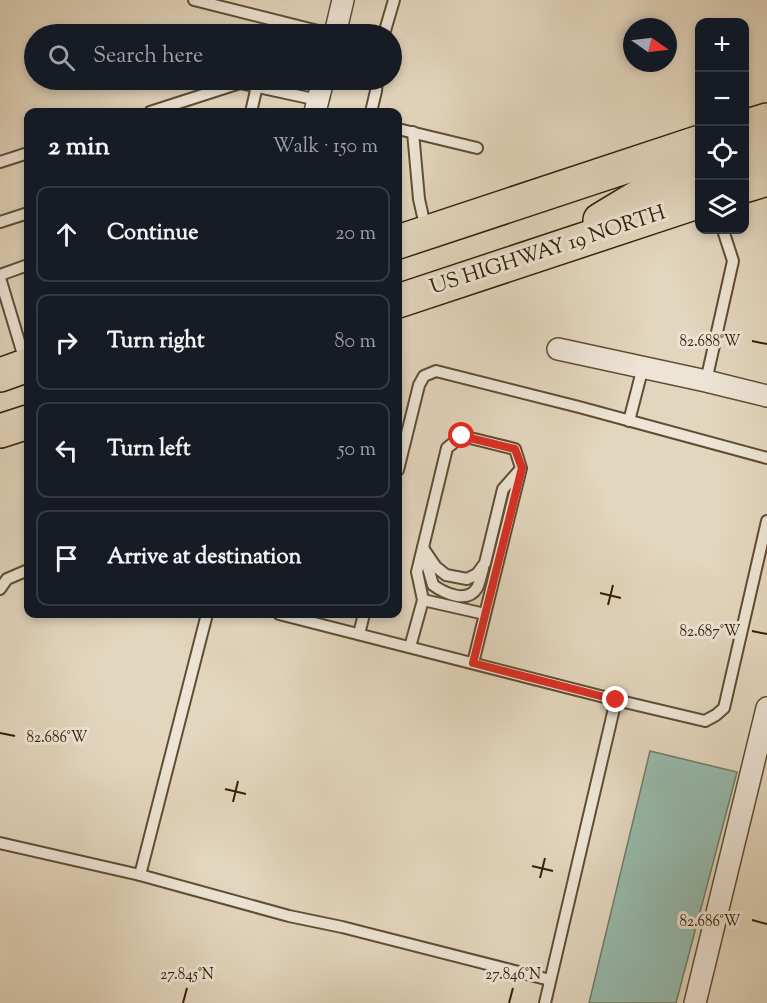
<!DOCTYPE html>
<meta charset="utf-8">
<style>
body{margin:0;font-family:"Sorts Mill Goudy",serif;background:#242831;color:#f1f3f6}
.controls{position:absolute;right:18px;top:18px;display:grid;overflow:hidden;border-radius:12px;box-shadow:0 3px 9px #0003}
.controls button{width:54px;height:54px;display:grid;place-items:center;padding:0;border:0;border-bottom:2px solid #363941;background:#171b24;color:#f1f3f6;font:30px sans-serif}
.compass{position:absolute;left:623px;top:18px;width:54px;height:54px;border-radius:50%;background:#171b24;box-shadow:0 3px 9px #0003;rotate:104deg}
.stop{position:absolute;width:18px;height:18px;margin:-14px;border:4px solid #d93025;border-radius:50%;background:#fff}
.stop.end{background:#d93025;border-color:#fff;box-shadow:0 2px 6px #0008}
.list{margin:0;padding:0;list-style:none}
h2{display:flex;justify-content:space-between;align-items:center;height:78px;margin:0;padding:0 24px;font-size:26px}
h2 small{font-size:20px;font-weight:400;color:#9ea1a6}
.list li{display:grid;grid-template-columns:39px 1fr auto;gap:18px;align-items:center;box-sizing:border-box;height:96px;margin:0 12px 12px;padding:0 12px;border:2px solid #363941;border-radius:12px}
.list b{display:block;font-size:22px;white-space:nowrap}
.list em{font-size:20px;font-style:normal;color:#9ea1a6}
.icon{flex:none;width:33px;height:33px;fill:none;stroke:currentColor;stroke-width:2;stroke-linecap:round;stroke-linejoin:round}
.map{position:relative;flex:none;width:767px;height:1003px;overflow:hidden}
.search{position:absolute;background:#171b24;box-shadow:0 3px 9px #0003;left:24px;top:24px;width:378px;height:66px;display:flex;align-items:center;gap:15px;box-sizing:border-box;padding:0 21px;border-radius:33px;color:#9ea1a6;font-size:22px}
.panel{position:absolute;background:#171b24;box-shadow:0 3px 9px #0003;left:24px;top:108px;width:378px;height:510px;border-radius:12px}
.map>svg:first-child{display:block}
.water{fill:#96baac;stroke:#6e7c69;stroke-width:1.5}
.lines{fill:none;stroke-linecap:round;stroke-linejoin:round}
.service-casing{stroke:#5f4e33;stroke-width:14}
.minor-casing{stroke:#5f4e33;stroke-width:24}
.trunk-casing{stroke:#332005;stroke-width:36}
.service{stroke:#ede4d5;stroke-width:10}
.minor{stroke:#ede4d5;stroke-width:21}
.trunk{stroke:#e3d6be;stroke-width:33}
.route{stroke:#d93025;stroke-width:8}
.ticks{fill:none;stroke:#332005;stroke-width:2}
.labels{text-anchor:middle;dominant-baseline:central;stroke-width:6;stroke-linejoin:round;paint-order:stroke}
.street-label{font-size:21px;fill:#332005;stroke:#ede4d5}
.ticks-label{font-size:15px;text-anchor:middle;fill:#332005;stroke:#ede4d5;stroke-width:6;stroke-linejoin:round;paint-order:stroke}
</style>
<div class="map">
<svg width="767" height="1003" viewBox="0 0 767 1003">
<rect width="100%" height="100%" fill="#e3d6be"/>
<filter id="stains"><feTurbulence type="fractalNoise" baseFrequency=".00333" numOctaves="4"/><feColorMatrix values="0 0 0 0 .2 0 0 0 0 .09 0 0 0 0 .02 0 0 0 .5 -.17"/></filter>
<radialGradient id="worn" r=".72"><stop offset=".6" stop-color="#630" stop-opacity="0"/><stop offset="1" stop-color="#630" stop-opacity=".3"/></radialGradient>
<polygon class="water" points="650,751 737,772 676,1003 589,1003"/>
<g class="lines">
<g class="service-casing">
<g id="service">
<polyline points="194,0 330,34"/>
<polyline points="384,34 394,0"/>
<polyline points="150,112 240,83 318,100"/>
<polyline points="251,112 257,86"/>
<polyline points="371,112 376,91 377,80"/>
<polyline points="398,129 477,148"/>
<polyline points="413,132 419,199 426,230"/>
<polyline points="0,162 28,153"/>
<polyline points="0,222 28,213"/>
<polyline points="0,275 28,265"/>
<polyline points="0,278 25,361"/>
<polyline points="706,381 733,261 723,230"/>
<polyline points="629,421 643,367"/>
<polyline points="398,470 419,385 424,376 436,371 579,407 767,458"/>
<polyline points="423,548 436,567 446,575 467,579 477,574 485,563 503,489 519,471"/>
<path d="M424,554L433,585C444,593 467,604 477,588C480,582 481,575 483,569"/>
<polyline points="0,589 7,579 28,570"/>
<polyline points="423,600 485,614"/>
<polyline points="279,614 616,700 705,721 716,715 724,708 767,521"/>
<polyline points="359,634 364,614"/>
<polyline points="410,647 423,600 417,572 447,448 462,436 515,449 521,468 473,663"/>
<polyline points="0,843 140,875 289,916 342,927 550,980"/>
<polyline points="140,875 207,614"/>
<polyline points="545,1003 616,700"/>
</g>
</g>
<g class="minor-casing">
<g id="minor">
<polyline points="335,34 343,0"/>
<polyline points="315,112 323,80"/>
<polyline points="558,349 706,381 767,396"/>
<polyline points="695,1003 767,708"/>
</g>
</g>
<g class="trunk-casing">
<g id="trunk">
<polyline points="744,127 767,120"/>
<polyline points="744,159 767,152"/>
<polyline points="744,186 767,179"/>
<polyline points="600,220 648,191 700,174"/>
<polyline points="398,242 700,142"/>
<polyline points="398,301 700,201"/>
<polyline points="0,375 28,365"/>
<polyline points="0,431 28,422"/>
</g>
</g>
<use href="#service" class="service"/>
<use href="#minor" class="minor"/>
<use href="#trunk" class="trunk"/>
</g>
<g class="lines">
<polyline class="route" points="462,436 515,449 522,468 473,663 616,700"/>
</g>
<path class="ticks" d="M752,341L767,344M600,593L621,598M608,605L613,585M752,631L767,634M0,733L15,736M225,789L246,794M233,802L238,781M532,866L553,871M540,878L545,858M752,920L767,924M183,1003L187,988M509,1003L513,988"/>
<g class="labels">
<g class="street-label">
<text transform="translate(548 251) rotate(-18)">US HIGHWAY 19 NORTH</text>
</g>
</g>
<g class="ticks-label">
<text x="710" y="346">82.688°W</text>
<text x="710" y="636">82.687°W</text>
<text x="57" y="742">82.686°W</text>
<text x="710" y="926">82.686°W</text>
<text x="187" y="979">27.845°N</text>
<text x="513" y="979">27.846°N</text>
</g>
<rect width="100%" height="100%" filter="url(#stains)"/>
<rect width="100%" height="100%" fill="url(#worn)"/>
</svg>
<div class="controls">
<button>+</button>
<button>−</button>
<button><svg class="icon" aria-label="locate" viewBox="0 0 24 24"><circle cx="12" cy="12" r="6"/><path d="M12 2v4M12 18v4M2 12h4M18 12h4"/></svg></button>
<button><svg class="icon" aria-label="layers" viewBox="0 0 24 24"><path d="M12 4l9 5-9 5-9-5zM3 14l9 5 9-5"/></svg></button>
</div>
<svg class="compass" viewBox="-18 -18 36 36"><path d="M0-13l5 13h-10z" fill="#e53935"/><path d="M0 13l5-13h-10z" fill="#9ea1a6"/></svg>
<div class="stop" style="left:462px;top:436px"></div>
<div class="stop end" style="left:616px;top:700px"></div>
<div class="search"><svg class="icon" aria-label="search" viewBox="0 0 24 24"><circle cx="10" cy="10" r="6"/><path d="M15 15l6 6"/></svg>Search here</div>
<section class="panel">
<h2>2 min<small>Walk · 150 m</small></h2>
<ul class="list">
<li><svg class="icon" aria-label="ahead" viewBox="0 0 24 24"><path d="M12 20V5M6 11l6-6 6 6"/></svg><div><b>Continue</b></div><em>20 m</em></li>
<li><svg class="icon" aria-label="right" viewBox="0 0 24 24"><path d="M7 20v-9h11M14 6l5 5-5 5"/></svg><div><b>Turn right</b></div><em>80 m</em></li>
<li><svg class="icon" aria-label="left" viewBox="0 0 24 24"><path d="M17 20v-9H6M10 6l-5 5 5 5"/></svg><div><b>Turn left</b></div><em>50 m</em></li>
<li><svg class="icon" aria-label="arrive" viewBox="0 0 24 24"><path d="M6 21V4h12l-3 4 3 4H6"/></svg><div><b>Arrive at destination</b></div></li>
</ul>
</section>
</div>
